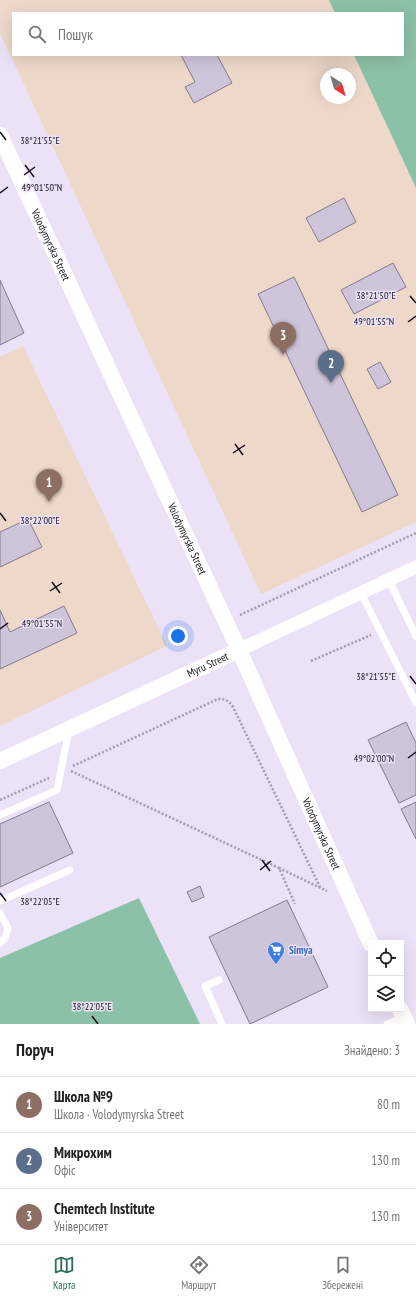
<!DOCTYPE html>
<html lang="uk">
<meta charset="utf-8">
<style>
body{margin:0;font-family:"PT Sans Narrow",sans-serif;background:#f2f2f2;color:#222}
.controls{position:absolute;right:12px;bottom:12px;display:grid;overflow:hidden;border-radius:0px;box-shadow:0 4px 16px #0002}
.controls button{width:36px;height:36px;display:grid;place-items:center;padding:0;border:0;border-bottom:1px solid #e0e0e0;background:#fff;color:#222;font:20px sans-serif}
.compass{position:absolute;left:320px;top:68px;width:36px;height:36px;border-radius:50%;background:#fff;box-shadow:0 4px 16px #0002;rotate:143deg}
.you{position:absolute;left:178px;top:636px;width:14px;height:14px;margin:-10px;border:3px solid #fff;border-radius:50%;background:#1a73e8;box-shadow:0 0 0 6px #1a73e833}
.badge{display:grid;place-items:center;width:26px;height:26px;border-radius:50%;background:#2c6e5d;color:#fff;font-size:13px;font-weight:700}
.pin{position:absolute;translate:-50% -33px;filter:drop-shadow(0 1px 2px #0008)}
.pin::after{content:'';position:absolute;top:21px;width:14px;height:12px;background:inherit;clip-path:polygon(0 0,100% 0,50% 100%)}
.list{margin:0;padding:0;list-style:none}
h2{display:flex;justify-content:space-between;align-items:center;height:52px;margin:0;padding:0 16px;font-size:17px}
h2 small{font-size:13px;font-weight:400;color:#767676}
.list li{display:grid;grid-template-columns:26px 1fr auto;gap:12px;align-items:center;box-sizing:border-box;height:56px;padding:0 16px;border-top:1px solid #e0e0e0}
.list b{display:block;font-size:15px;white-space:nowrap}
.list p{margin:0;font-size:13px;white-space:nowrap;color:#767676}
.list em{font-size:13px;font-style:normal;color:#767676}
.icon{flex:none;width:22px;height:22px;fill:none;stroke:currentColor;stroke-width:2;stroke-linecap:round;stroke-linejoin:round}
.map{position:relative;flex:none;width:416px;height:1024px;overflow:hidden}
.search{position:absolute;background:#fff;box-shadow:0 4px 16px #0002;left:12px;right:12px;top:12px;height:44px;display:flex;align-items:center;gap:10px;box-sizing:border-box;padding:0 14px;border-radius:0px;color:#767676;font-size:15px}
.sheet{height:220px;background:#fff}
nav{display:flex;justify-content:space-around;align-items:center;box-sizing:border-box;height:56px;border-top:1px solid #e0e0e0;background:#fff;font-size:11px;color:#767676}
nav a{display:grid;justify-items:center;gap:2px}
nav .on{color:#2c6e5d}
.map>svg:first-child{display:block}
.education{fill:#edd8ca;fill-rule:evenodd}
.green{fill:#8bc1a6}
.building{fill:#cfc5da;stroke:#837a8d}
.lines{fill:none;stroke-linecap:round;stroke-linejoin:round}
.path{stroke:#a39bab;stroke-width:2.5;stroke-dasharray:2 2;stroke-linecap:butt}
.service{stroke:#fff;stroke-width:7}
.minor{stroke:#fff;stroke-width:13}
.tertiary{stroke:#fff;stroke-width:16}
.ticks{fill:none;stroke:#151119;stroke-width:1.5}
.labels{text-anchor:middle;dominant-baseline:central;stroke-width:3;stroke-linejoin:round;paint-order:stroke}
.street-label{font-size:11px;fill:#151119;stroke:#ece2f7}
.shop-label{font-size:11px;font-weight:bold;fill:#366cbe;stroke:#ece2f7;text-anchor:start}
.ticks-label{font-size:10px;text-anchor:middle;fill:#151119;stroke:#ece2f7;stroke-width:3;stroke-linejoin:round;paint-order:stroke}
</style>
<div class="map">
<svg width="416" height="1024" viewBox="0 0 416 1024">
<rect width="100%" height="100%" fill="#ece2f7"/>
<g class="education">
<path d="M0,0H329L335,13H13V55H354L416,188V522L261,594L0,33ZM326,74H350V98H326Z"/>
<polygon points="23,346 167,646 0,726 0,357"/>
</g>
<g class="green">
<polygon points="329,0 416,0 416,188 354,55 403,55 403,13 335,13"/>
<polygon points="139,898 200,1024 0,1024 0,958"/>
</g>
<g class="building">
<polygon points="181,55 217,55 232,83 194,103 185,87 195,82"/>
<polygon points="344,198 356,222 319,242 306,218"/>
<polygon points="393,263 406,287 354,314 341,290"/>
<polygon points="294,277 398,495 362,512 258,294"/>
<polygon points="0,280 24,333 0,345"/>
<polygon points="380,362 391,382 378,389 367,369"/>
<polygon points="28,519 42,547 0,567 0,532"/>
<polygon points="64,606 77,633 0,669 0,610 10,632"/>
<polygon points="406,722 416,743 416,795 399,803 368,740"/>
<polygon points="49,802 73,853 0,887 0,824"/>
<polygon points="416,802 416,839 401,809"/>
<polygon points="200,886 204,897 192,902 187,892"/>
<polygon points="287,900 328,987 250,1024 209,937"/>
</g>
<g class="lines">
<g class="path">
<polyline points="240,615 416,533"/>
<polyline points="311,661 371,635"/>
<path d="M73,766L218,699C226,699 229,701 233,707L320,887"/>
<polyline points="71,771 279,868 295,904"/>
<polyline points="0,800 49,778"/>
<polyline points="279,868 327,891"/>
</g>
<g class="service">
<polyline points="389,580 416,636"/>
<polyline points="361,593 416,703"/>
<polyline points="0,815 57,790 69,730"/>
<polyline points="0,901 70,870"/>
<polyline points="0,913 8,928 5,938 0,943"/>
<polyline points="219,980 205,986 222,1024"/>
<polyline points="387,1024 404,1017"/>
</g>
<polyline class="minor" points="239,650 416,567"/>
<g class="tertiary">
<path id="s1" d="M0,135L239,650L371,944"/>
<path id="s2" d="M0,761L239,650"/>
<polyline points="400,1009 407,1024"/>
</g>
</g>
<path class="ticks" d="M0,132L6,140M25,165L34,177M24,175L35,167M0,193L8,187M410,296L416,303M408,322L416,316M235,444L243,455M233,453L245,445M0,513L6,521M52,582L60,593M50,591L62,583M0,629L8,623M410,676L416,684M408,758L416,752M262,860L270,871M260,870L271,861M0,893L6,901M92,1016L98,1024"/>
<defs>
<g id="supermarket-pin" transform="scale(0.9)"><path d="M0 17L-7.5 6A9.5 9.5 0 1 1 7.5 6Z" fill="#3f7fe0" stroke="#ece2f7"/><path d="M-6-5.5h2.5l.6 2H6L4.5 2H-2.5L-4.4-4H-6ZM-1.5 3.2a1.3 1.3 0 1 0 .1 0ZM3 3.2a1.3 1.3 0 1 0 .1 0Z" fill="#fff"/></g>
</defs>
<g fill-rule="evenodd">
<use href="#supermarket-pin" x="276" y="950"/>
</g>
<g class="labels">
<g class="street-label">
<text stroke="none"><textPath href="#s1" startOffset="121">Volodymyrska Street</textPath></text>
<text stroke="none"><textPath href="#s1" startOffset="445">Volodymyrska Street</textPath></text>
<text stroke="none"><textPath href="#s2" startOffset="229">Myru Street</textPath></text>
<text stroke="none"><textPath href="#s1" startOffset="769">Volodymyrska Street</textPath></text>
</g>
<g class="shop-label">
<text x="289" y="950">Simya</text>
</g>
</g>
<g class="ticks-label">
<text x="40" y="144">38°21'55"E</text>
<text x="42" y="191">49°01'50"N</text>
<text x="376" y="299">38°21'50"E</text>
<text x="374" y="325">49°01'55"N</text>
<text x="40" y="524">38°22'00"E</text>
<text x="42" y="627">49°01'55"N</text>
<text x="376" y="680">38°21'55"E</text>
<text x="374" y="762">49°02'00"N</text>
<text x="40" y="905">38°22'05"E</text>
<text x="92" y="1010">38°22'05"E</text>
</g>
</svg>
<div class="controls">
<button><svg class="icon" aria-label="locate" viewBox="0 0 24 24"><circle cx="12" cy="12" r="6"/><path d="M12 2v4M12 18v4M2 12h4M18 12h4"/></svg></button>
<button><svg class="icon" aria-label="layers" viewBox="0 0 24 24"><path d="M12 4l9 5-9 5-9-5zM3 14l9 5 9-5"/></svg></button>
</div>
<svg class="compass" viewBox="-18 -18 36 36"><path d="M0-13l5 13h-10z" fill="#e53935"/><path d="M0 13l5-13h-10z" fill="#767676"/></svg>
<div class="you"></div>
<div class="pin badge" style="left:49px;top:502px;background:#8d6e63">1</div>
<div class="pin badge" style="left:331px;top:383px;background:#5c6f8a">2</div>
<div class="pin badge" style="left:283px;top:355px;background:#8d6e63">3</div>
<div class="search"><svg class="icon" aria-label="search" viewBox="0 0 24 24"><circle cx="10" cy="10" r="6"/><path d="M15 15l6 6"/></svg>Пошук</div>
</div>
<section class="sheet">
<h2>Поруч<small>Знайдено: 3</small></h2>
<ul class="list">
<li><span class="badge" style="background:#8d6e63">1</span><div><b>Школа №9</b><p>Школа · Volodymyrska Street</p></div><em>80 m</em></li>
<li><span class="badge" style="background:#5c6f8a">2</span><div><b>Микрохим</b><p>Офіс</p></div><em>130 m</em></li>
<li><span class="badge" style="background:#8d6e63">3</span><div><b>Chemtech Institute</b><p>Університет</p></div><em>130 m</em></li>
</ul>
</section>
<nav>
<a class="on"><svg class="icon" aria-label="map" viewBox="0 0 24 24"><path d="M3 6l6-2 6 2 6-2v14l-6 2-6-2-6 2zM9 4v14M15 6v14"/></svg>Карта</a>
<a><svg class="icon" aria-label="directions" viewBox="0 0 24 24"><path d="M12 3l9 9-9 9-9-9zM9 14v-3h6M13 9l2 2-2 2"/></svg>Маршрут</a>
<a><svg class="icon" aria-label="saved" viewBox="0 0 24 24"><path d="M7 4h10v16l-5-4-5 4z"/></svg>Збережені</a>
</nav>
